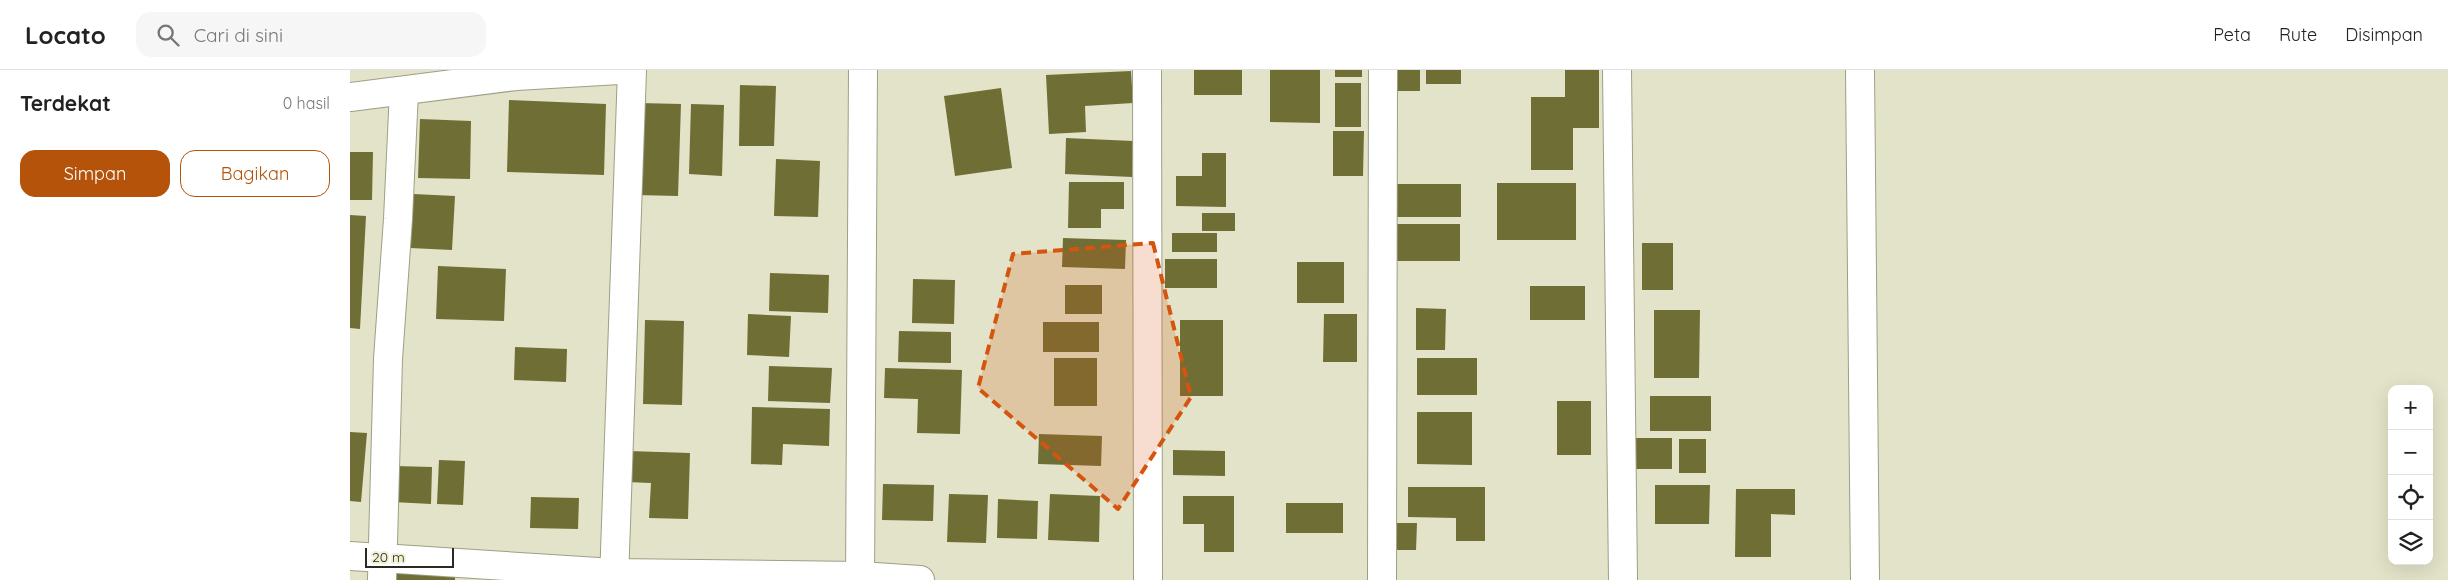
<!DOCTYPE html>
<html lang="id">
<meta charset="utf-8">
<style>
body{margin:0;font-family:Quicksand,sans-serif;background:#f6f6f6;color:#222}
.controls{position:absolute;right:15px;bottom:15px;display:grid;overflow:hidden;border-radius:10px;box-shadow:0 5px 20px #0002}
.controls button{width:45px;height:45px;display:grid;place-items:center;padding:0;border:0;border-bottom:1px solid #e0e0e0;background:#fff;color:#222;font:25px sans-serif}
.scale{position:absolute;left:15px;bottom:12px;width:89px;box-sizing:border-box;padding-left:5px;border:2px solid #2a2b20;border-top:0;font-size:14px;line-height:18px;white-space:nowrap;color:#2a2b20;-webkit-text-stroke:4px #eff0d5;paint-order:stroke}
.list{margin:0;padding:0;list-style:none}
h2{display:flex;justify-content:space-between;align-items:center;height:65px;margin:0;padding:0 20px;font-size:21px}
h2 small{font-size:16px;font-weight:400;color:#767676}
.actions{display:flex;gap:10px;padding:15px 20px}
.actions a{flex:1;padding:11px 0;border:1px solid #b45309;border-radius:15px;text-align:center;font-size:18px;color:#b45309}
.actions .main{background:#b45309;color:#fff}
.icon{flex:none;width:28px;height:28px;fill:none;stroke:currentColor;stroke-width:2;stroke-linecap:round;stroke-linejoin:round}
.map{position:relative;flex:none;width:2098px;height:510px;overflow:hidden}
header{display:flex;align-items:center;gap:30px;box-sizing:border-box;height:70px;padding:0 25px;background:#fff;border-bottom:1px solid #e0e0e0}
header strong{font-size:24px}
nav{display:flex;gap:28px;margin-inline-start:auto;font-size:18px}
.search{width:350px;height:45px;background:#f6f6f6;display:flex;align-items:center;gap:12px;box-sizing:border-box;padding:0 18px;border-radius:15px;color:#767676;font-size:19px}
main{display:flex}
aside{flex:1;background:#fff}
.map>svg:first-child{display:block}
.building{fill:#6f6e35}
.lines{fill:none;stroke-linecap:round;stroke-linejoin:round}
.minor-casing{stroke:#9e9f86;stroke-width:30}
.minor{stroke:#fff;stroke-width:28}
.marked{fill:#d5540e;fill-opacity:0.2;stroke:#d5540e;stroke-width:4;stroke-dasharray:10 6;stroke-linejoin:round}
</style>
<header>
<strong>Locato</strong>
<div class="search"><svg class="icon" aria-label="search" viewBox="0 0 24 24"><circle cx="10" cy="10" r="6"/><path d="M15 15l6 6"/></svg>Cari di sini</div>
<nav><a>Peta</a><a>Rute</a><a>Disimpan</a></nav>
</header>
<main>
<aside>
<h2>Terdekat<small>0 hasil</small></h2>
<ul class="list">
</ul>
<div class="actions"><a class="main">Simpan</a><a>Bagikan</a></div>
</aside>
<div class="map">
<svg width="2098" height="510" viewBox="0 0 2098 510">
<rect width="100%" height="100%" fill="#e2e3c8"/>
<g class="building">
<rect x="844" y="0" width="48" height="25"/>
<polygon points="920,0 970,0 970,53 920,52"/>
<rect x="985" y="0" width="27" height="7"/>
<rect x="1045" y="0" width="25" height="21"/>
<rect x="1076" y="0" width="35" height="14"/>
<polygon points="1215,0 1249,0 1249,58 1223,58 1223,100 1181,100 1181,27 1215,27"/>
<polygon points="781,1 783,33 735,36 736,62 699,64 696,5"/>
<rect x="985" y="13" width="26" height="44"/>
<polygon points="390,15 426,16 424,76 389,76"/>
<polygon points="651,18 662,98 605,106 594,26"/>
<polygon points="159,30 256,34 254,105 157,102"/>
<polygon points="289,33 331,34 328,126 286,125"/>
<polygon points="341,34 374,35 372,106 339,104"/>
<polygon points="70,49 121,51 120,109 68,108"/>
<polygon points="983,61 1014,61 1013,106 983,106"/>
<polygon points="716,68 783,71 782,107 715,104"/>
<polygon points="0,82 23,82 22,130 0,130"/>
<polygon points="852,83 876,83 876,137 826,136 826,106 852,106"/>
<polygon points="426,89 470,91 468,147 424,146"/>
<polygon points="719,112 774,112 774,139 751,139 751,158 718,158"/>
<rect x="1147" y="113" width="79" height="57"/>
<polygon points="1046,114 1111,114 1111,147 1045,147"/>
<polygon points="63,124 105,126 102,180 60,178"/>
<rect x="852" y="143" width="33" height="18"/>
<polygon points="0,145 16,146 10,259 0,258"/>
<rect x="1044" y="154" width="66" height="37"/>
<rect x="822" y="163" width="45" height="19"/>
<polygon points="713,168 776,170 775,199 712,197"/>
<rect x="1292" y="173" width="31" height="47"/>
<rect x="815" y="189" width="52" height="29"/>
<rect x="947" y="192" width="47" height="41"/>
<polygon points="88,196 156,199 154,251 86,249"/>
<polygon points="420,203 479,205 478,243 419,241"/>
<polygon points="563,209 605,210 604,254 562,253"/>
<rect x="715" y="215" width="37" height="29"/>
<rect x="1180" y="216" width="55" height="34"/>
<polygon points="1066,238 1096,239 1095,280 1066,280"/>
<polygon points="1304,240 1350,240 1349,308 1304,308"/>
<polygon points="398,244 441,246 439,287 397,285"/>
<polygon points="974,244 1007,244 1007,292 973,292"/>
<polygon points="295,250 334,251 332,335 293,334"/>
<rect x="830" y="250" width="43" height="76"/>
<rect x="693" y="252" width="56" height="30"/>
<polygon points="549,261 601,262 601,293 548,292"/>
<polygon points="165,277 217,279 216,312 164,310"/>
<rect x="704" y="288" width="43" height="48"/>
<rect x="1067" y="288" width="60" height="37"/>
<polygon points="419,296 482,298 480,333 418,331"/>
<polygon points="535,298 612,300 610,364 567,363 568,329 534,328"/>
<rect x="1300" y="326" width="61" height="35"/>
<rect x="1207" y="331" width="34" height="54"/>
<polygon points="402,337 480,339 479,376 433,374 432,395 401,394"/>
<polygon points="1067,342 1122,342 1122,395 1067,394"/>
<polygon points="0,362 17,363 11,432 0,431"/>
<polygon points="689,364 752,366 751,396 688,394"/>
<rect x="1278" y="368" width="44" height="31"/>
<rect x="1329" y="369" width="27" height="34"/>
<polygon points="823,380 875,381 875,406 823,405"/>
<polygon points="278,381 340,383 338,449 299,448 301,413 277,412"/>
<polygon points="89,390 115,391 113,435 87,434"/>
<polygon points="45,396 82,397 81,434 43,432"/>
<polygon points="533,414 584,415 583,451 532,450"/>
<polygon points="1305,415 1360,415 1359,454 1305,454"/>
<polygon points="1058,417 1135,417 1135,471 1106,471 1106,448 1058,447"/>
<polygon points="1386,419 1445,419 1445,445 1421,444 1421,487 1385,487"/>
<polygon points="599,424 638,425 636,473 597,472"/>
<polygon points="700,424 750,426 749,472 698,470"/>
<polygon points="833,426 884,426 884,482 854,482 854,454 833,454"/>
<polygon points="181,427 229,428 228,459 180,458"/>
<polygon points="648,429 688,431 687,469 647,468"/>
<rect x="936" y="433" width="57" height="30"/>
<polygon points="1038,453 1067,453 1066,480 1038,480"/>
<polygon points="47,499 105,502 105,510 47,510"/>
</g>
<g class="lines">
<g class="minor-casing">
<g id="minor">
<polyline points="797,0 798,510"/>
<polyline points="1267,0 1273,510"/>
<polyline points="1510,0 1515,510"/>
<polyline points="0,27 166,6 269,0"/>
<polyline points="0,486 264,503 510,506 570,510"/>
<polyline points="32,510 38,289 48,149 54,21"/>
<polyline points="264,510 282,0"/>
<polyline points="510,510 513,0"/>
<polyline points="1032,510 1033,0"/>
</g>
</g>
<use href="#minor" class="minor"/>
</g>
<path class="marked" d="M803,173L841,327L768,439L628,318L663,184Z"/>
</svg>
<div class="controls">
<button>+</button>
<button>−</button>
<button><svg class="icon" aria-label="locate" viewBox="0 0 24 24"><circle cx="12" cy="12" r="6"/><path d="M12 2v4M12 18v4M2 12h4M18 12h4"/></svg></button>
<button><svg class="icon" aria-label="layers" viewBox="0 0 24 24"><path d="M12 4l9 5-9 5-9-5zM3 14l9 5 9-5"/></svg></button>
</div>
<div class="scale">20 m</div>
</div>
</main>
